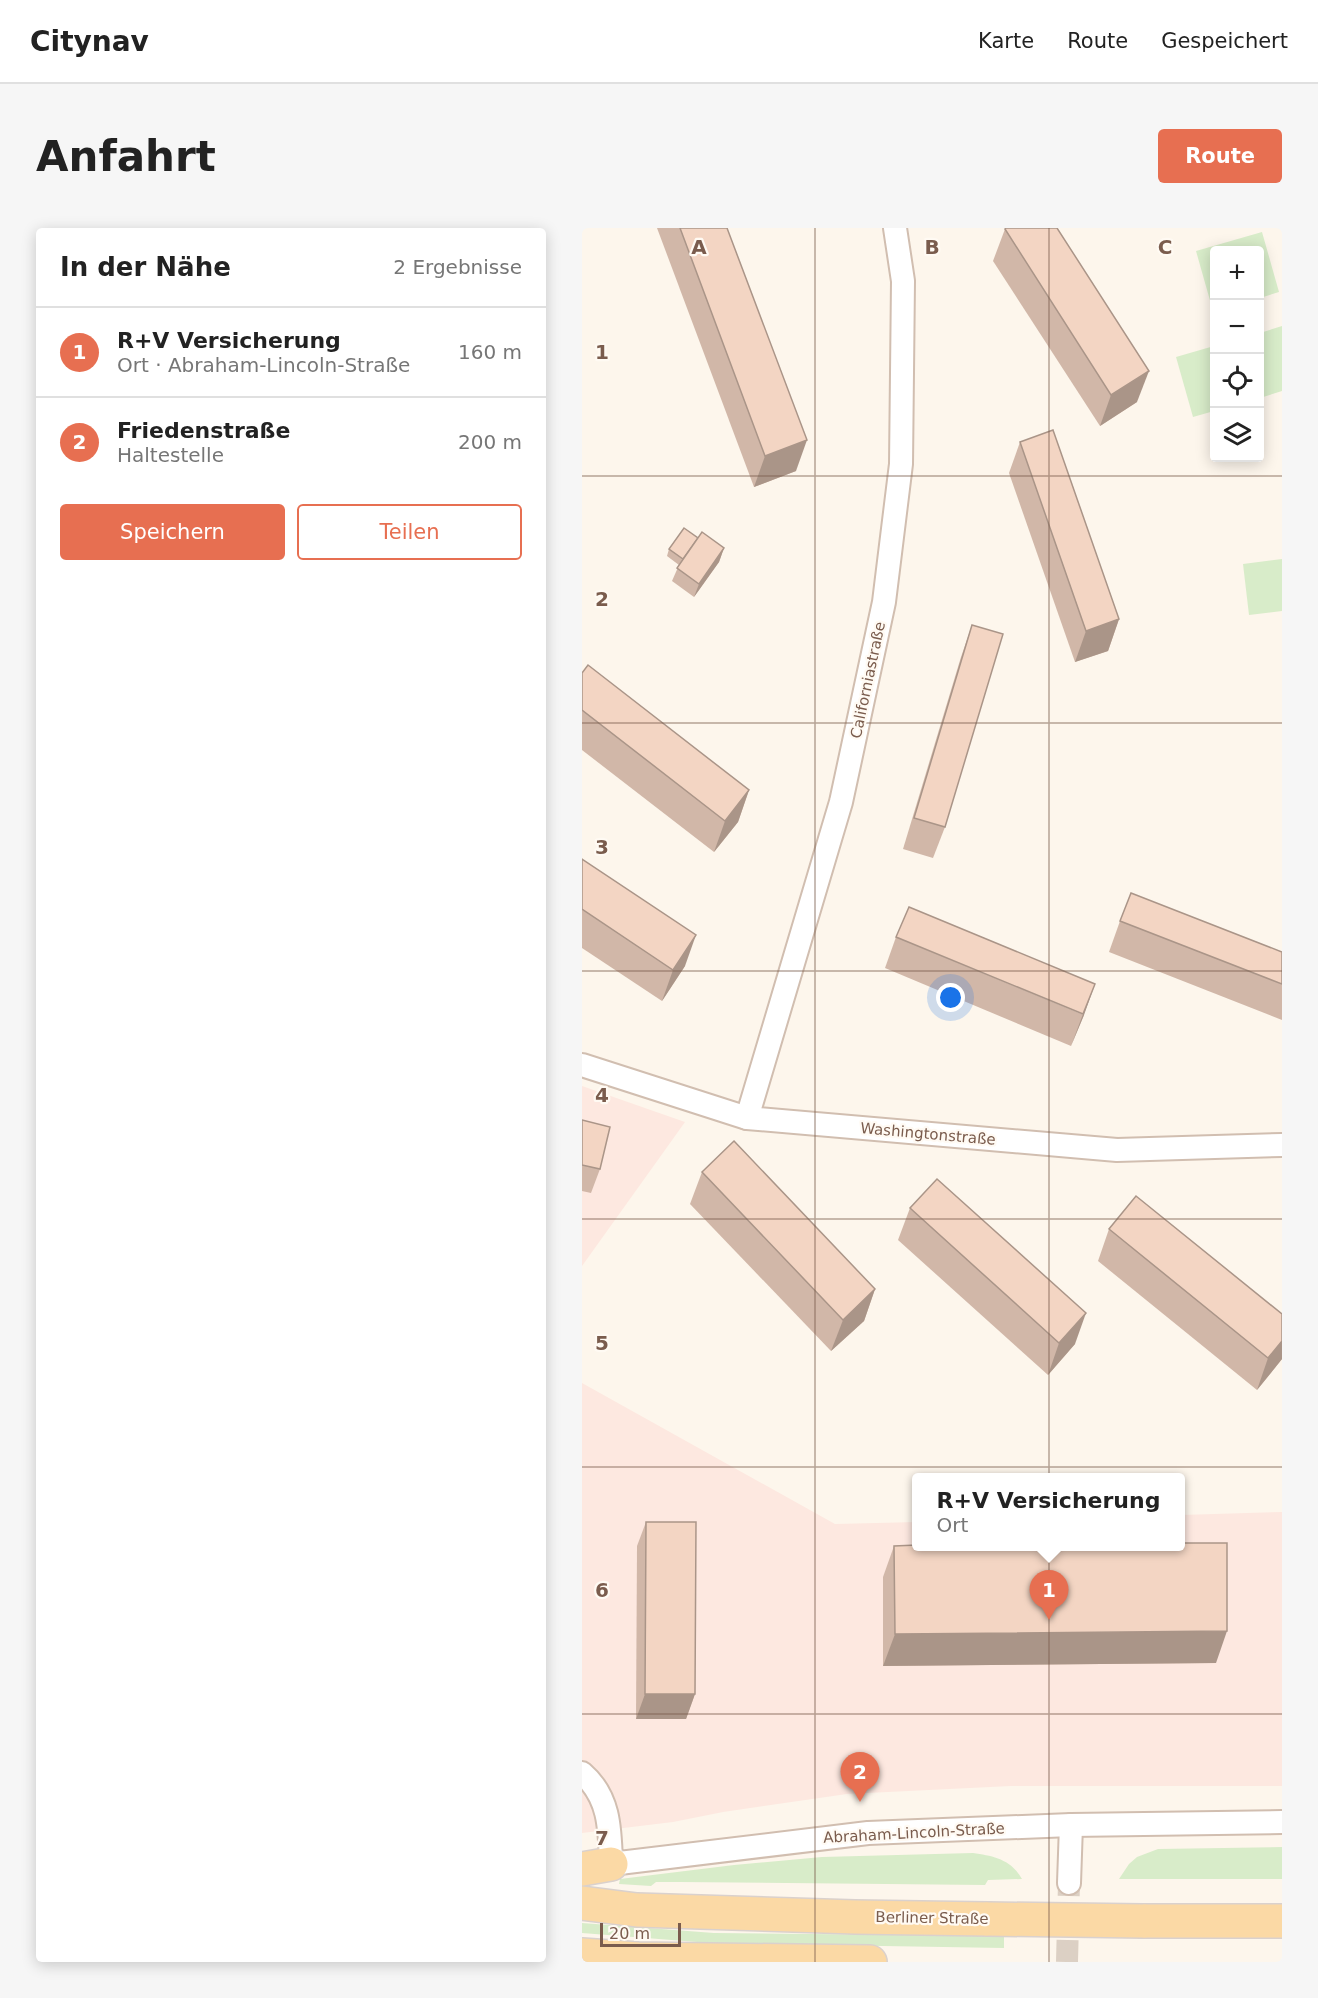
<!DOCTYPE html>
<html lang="de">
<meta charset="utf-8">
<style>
body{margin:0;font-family:"DejaVu Sans",sans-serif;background:#f6f6f6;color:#222}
.controls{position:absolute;right:18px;top:18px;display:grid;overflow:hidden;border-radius:6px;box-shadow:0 3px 15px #0003}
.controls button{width:54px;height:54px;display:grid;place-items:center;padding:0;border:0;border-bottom:2px solid #e0e0e0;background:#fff;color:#222;font:30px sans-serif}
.scale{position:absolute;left:18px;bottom:15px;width:81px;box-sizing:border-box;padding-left:6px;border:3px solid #7a5c4d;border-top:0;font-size:16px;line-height:21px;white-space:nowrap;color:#7a5c4d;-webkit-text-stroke:4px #fffaf3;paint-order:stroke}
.you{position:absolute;left:369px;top:770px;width:21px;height:21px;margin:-15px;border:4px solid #fff;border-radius:50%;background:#1a73e8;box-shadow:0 0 0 9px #1a73e833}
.badge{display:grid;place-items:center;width:39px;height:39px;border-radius:50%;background:#e76f51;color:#fff;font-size:20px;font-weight:700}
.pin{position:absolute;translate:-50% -50px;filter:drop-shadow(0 2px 3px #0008)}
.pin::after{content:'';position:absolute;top:32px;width:21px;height:18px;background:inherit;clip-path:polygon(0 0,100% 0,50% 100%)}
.popup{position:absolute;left:330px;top:1245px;width:273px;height:78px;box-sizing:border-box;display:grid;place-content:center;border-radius:6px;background:#fff;filter:drop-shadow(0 2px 4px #0005);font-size:20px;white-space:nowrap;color:#767676}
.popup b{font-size:22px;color:#222}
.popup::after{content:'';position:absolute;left:50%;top:100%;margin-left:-12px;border:12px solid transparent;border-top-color:#fff}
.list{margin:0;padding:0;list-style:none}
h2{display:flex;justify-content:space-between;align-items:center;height:78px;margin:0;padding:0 24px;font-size:26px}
h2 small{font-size:20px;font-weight:400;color:#767676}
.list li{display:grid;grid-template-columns:39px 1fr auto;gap:18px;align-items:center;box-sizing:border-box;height:90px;padding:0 24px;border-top:2px solid #e0e0e0}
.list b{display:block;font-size:22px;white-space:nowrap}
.list p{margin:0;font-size:20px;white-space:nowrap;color:#767676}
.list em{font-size:20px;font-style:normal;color:#767676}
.actions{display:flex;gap:12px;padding:18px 24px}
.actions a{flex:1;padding:14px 0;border:2px solid #e76f51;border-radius:6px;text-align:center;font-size:21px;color:#e76f51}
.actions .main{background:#e76f51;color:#fff}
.icon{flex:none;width:33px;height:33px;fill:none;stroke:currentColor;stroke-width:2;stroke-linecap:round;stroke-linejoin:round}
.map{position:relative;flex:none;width:700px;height:1734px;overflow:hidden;border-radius:6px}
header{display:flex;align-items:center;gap:36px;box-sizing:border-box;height:84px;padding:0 30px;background:#fff;border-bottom:2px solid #e0e0e0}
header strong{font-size:28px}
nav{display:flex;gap:33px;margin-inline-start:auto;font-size:21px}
.intro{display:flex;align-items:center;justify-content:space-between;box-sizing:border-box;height:144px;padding:0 36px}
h1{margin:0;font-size:42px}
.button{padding:15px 27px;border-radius:6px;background:#e76f51;color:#fff;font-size:21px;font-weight:700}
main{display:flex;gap:36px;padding:0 36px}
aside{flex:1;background:#fff;border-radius:6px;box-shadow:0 3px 15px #0003}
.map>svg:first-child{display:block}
.commercial{fill:#fde8e0}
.green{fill:#d8ecc9}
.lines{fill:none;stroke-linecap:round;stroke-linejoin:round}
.minor-tunnel{stroke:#dcd0c4;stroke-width:22;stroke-dasharray:22 11;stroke-linecap:butt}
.minor-casing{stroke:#d1beb0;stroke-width:26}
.primary-casing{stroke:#dad1cd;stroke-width:36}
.minor{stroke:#fff;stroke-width:22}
.primary{stroke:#fbd9a5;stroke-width:33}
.primary-bridge-casing{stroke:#dad1cd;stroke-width:36;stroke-linecap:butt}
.primary-bridge{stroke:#fbd9a5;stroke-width:33}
.wall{fill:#d1b7a8}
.shaded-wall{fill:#aa9588}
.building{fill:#f3d5c3;stroke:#aa9588;stroke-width:1.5}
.grid{fill:none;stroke:#7a5c4d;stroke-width:1.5;stroke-opacity:0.55}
.labels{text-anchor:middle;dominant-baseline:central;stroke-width:4.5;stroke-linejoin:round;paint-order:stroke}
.street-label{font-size:15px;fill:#7a5c4d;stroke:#fffaf3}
.grid-label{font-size:20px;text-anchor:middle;font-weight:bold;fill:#7a5c4d;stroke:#fffaf3;stroke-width:4.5;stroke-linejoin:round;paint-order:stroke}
</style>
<header>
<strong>Citynav</strong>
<nav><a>Karte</a><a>Route</a><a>Gespeichert</a></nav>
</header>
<div class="intro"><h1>Anfahrt</h1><a class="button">Route</a></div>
<main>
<aside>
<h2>In der Nähe<small>2 Ergebnisse</small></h2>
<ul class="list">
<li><span class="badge">1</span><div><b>R+V Versicherung</b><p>Ort · Abraham-Lincoln-Straße</p></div><em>160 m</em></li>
<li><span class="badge">2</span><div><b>Friedenstraße</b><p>Haltestelle</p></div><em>200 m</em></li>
</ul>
<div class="actions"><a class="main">Speichern</a><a>Teilen</a></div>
</aside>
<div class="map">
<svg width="700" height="1734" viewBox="0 0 700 1734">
<rect width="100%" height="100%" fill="#fdf6ec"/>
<g class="commercial">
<polygon points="0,858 103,894 0,1038"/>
<polygon points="0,1155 253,1296 335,1294 335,1318 599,1318 599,1287 700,1284 700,1558 429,1558 265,1566 141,1584 91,1594 0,1605"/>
</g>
<g class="green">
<polygon points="680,4 697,64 678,70 678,22 632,22 631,83 614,23"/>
<polygon points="700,98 700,163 678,170 678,105"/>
<polygon points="632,118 632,183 611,189 594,129"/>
<polygon points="700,331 700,383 667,387 661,336"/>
<polygon points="700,1619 700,1651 537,1651 547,1636 555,1629 576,1621"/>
<path d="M391,1625C411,1628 429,1631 440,1651L406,1652L403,1657L97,1654H74L69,1658L37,1656L38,1651L152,1637L240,1629Z"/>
<polygon points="0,1695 132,1705 422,1708 422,1720 128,1715 0,1705"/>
</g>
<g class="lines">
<polyline class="minor-tunnel" points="485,1734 487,1655"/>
<g class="minor-casing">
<g id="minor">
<polyline points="0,837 165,890 535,922 700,917"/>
<polyline points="165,890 259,574 302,374 319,236 321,53 313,0"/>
<path d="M0,1545C28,1569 28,1602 29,1636L286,1605L489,1597L700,1594"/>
<polyline points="487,1655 489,1597"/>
</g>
</g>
<g class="primary-casing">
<g id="primary">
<polyline points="0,1641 29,1636"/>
<polyline points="0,1675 55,1682 273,1689 406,1691"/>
<polyline points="561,1693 700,1693"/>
<polyline points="0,1727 56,1731 288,1734"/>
</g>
</g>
<use href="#minor" class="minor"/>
<use href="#primary" class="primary"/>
<g class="primary-bridge-casing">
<polyline id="primary-bridge" points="406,1691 561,1693"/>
</g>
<use href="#primary-bridge" class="primary-bridge"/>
</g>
<g class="wall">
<polygon points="75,0 145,0 214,243 172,259"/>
<polygon points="423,1 555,174 518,198 411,33"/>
<polygon points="438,214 537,391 526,423 493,434 427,245"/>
<polygon points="116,310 142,320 137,334 112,369 90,353 97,337 85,328 87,321"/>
<polygon points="390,397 363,599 351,630 321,621 379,429"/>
<polygon points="0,445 167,562 156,594 132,624 0,522"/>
<polygon points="0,631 103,738 80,773 0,720"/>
<polygon points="538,693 700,724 700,792 527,724"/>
<polygon points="314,709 502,787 489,818 303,740"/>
<polygon points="0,892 18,941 9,965 0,963"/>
<polygon points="120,944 293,1061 282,1093 249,1123 108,976"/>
<polygon points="328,980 493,1116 466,1147 316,1012"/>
<polygon points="527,1001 700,1086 700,1131 675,1162 516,1033"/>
<polygon points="64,1294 113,1466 104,1491 54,1491 55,1318"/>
<polygon points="312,1318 634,1435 301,1438 301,1349"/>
</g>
<g class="shaded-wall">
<polygon points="567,143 555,174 518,198 529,167"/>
<polygon points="225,212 214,243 172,259 183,228"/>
<polygon points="142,320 137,334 112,369 117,356"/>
<polygon points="537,391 526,423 493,434 504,403"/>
<polygon points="167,562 156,594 132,624 143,593"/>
<polygon points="114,707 103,738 80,773 91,742"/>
<polygon points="513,756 502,787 489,818 501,786"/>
<polygon points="293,1061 282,1093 249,1123 261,1092"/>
<polygon points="504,1085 493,1116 466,1147 477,1115"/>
<polygon points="700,1113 700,1131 675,1162 686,1130"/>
<polygon points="645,1403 634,1435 301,1438 313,1406"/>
<polygon points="63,1466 113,1466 104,1491 54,1491"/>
</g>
<g class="building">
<polygon points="98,0 145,0 225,212 183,228"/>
<polygon points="424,0 475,0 567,143 529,167 423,1"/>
<polygon points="471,202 537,391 504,403 438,214"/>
<polygon points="102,300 116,310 101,331 87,321"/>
<polygon points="120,304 142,320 117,356 95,340"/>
<polygon points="390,397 421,406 363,599 332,590"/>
<polygon points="6,437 167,562 143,593 0,482 0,445"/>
<polygon points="0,631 114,707 91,742 0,681"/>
<polygon points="549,665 700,724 700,756 538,693"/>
<polygon points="327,679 513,756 501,786 314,709"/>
<polygon points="0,892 28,899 18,941 0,937"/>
<polygon points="152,913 293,1061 261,1092 120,944"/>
<polygon points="355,951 504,1085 477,1115 328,980"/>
<polygon points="554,968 700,1086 700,1113 686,1130 527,1001"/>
<polygon points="64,1294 114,1294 113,1466 63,1466"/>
<polygon points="599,1315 645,1315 645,1403 313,1406 312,1318 335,1317 335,1318 599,1318"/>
</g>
<path class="grid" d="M233,0V1734M467,0V1734M0,248H700M0,495H700M0,743H700M0,991H700M0,1239H700M0,1486H700"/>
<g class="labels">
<g class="street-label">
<text transform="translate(286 452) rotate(-78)">Californiastraße</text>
<text transform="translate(346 906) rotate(5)">Washingtonstraße</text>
<text transform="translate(332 1605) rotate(-3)">Abraham-Lincoln-Straße</text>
<text transform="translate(350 1690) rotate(1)">Berliner Straße</text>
</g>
</g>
<g class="grid-label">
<text x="117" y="26">A</text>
<text x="350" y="26">B</text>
<text x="583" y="26">C</text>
<text x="20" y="131">1</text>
<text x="20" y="378">2</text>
<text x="20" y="626">3</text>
<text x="20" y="874">4</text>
<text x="20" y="1122">5</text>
<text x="20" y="1369">6</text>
<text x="20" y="1617">7</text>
</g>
</svg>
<div class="controls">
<button>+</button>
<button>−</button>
<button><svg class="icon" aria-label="locate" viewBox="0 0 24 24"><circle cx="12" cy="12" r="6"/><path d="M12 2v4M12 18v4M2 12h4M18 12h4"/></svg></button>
<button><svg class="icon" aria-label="layers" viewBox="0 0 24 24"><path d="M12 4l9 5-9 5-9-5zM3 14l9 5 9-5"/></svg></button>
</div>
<div class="scale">20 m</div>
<div class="you"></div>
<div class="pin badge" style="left:467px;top:1392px">1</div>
<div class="popup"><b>R+V Versicherung</b>Ort</div>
<div class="pin badge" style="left:278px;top:1574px">2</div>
</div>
</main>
